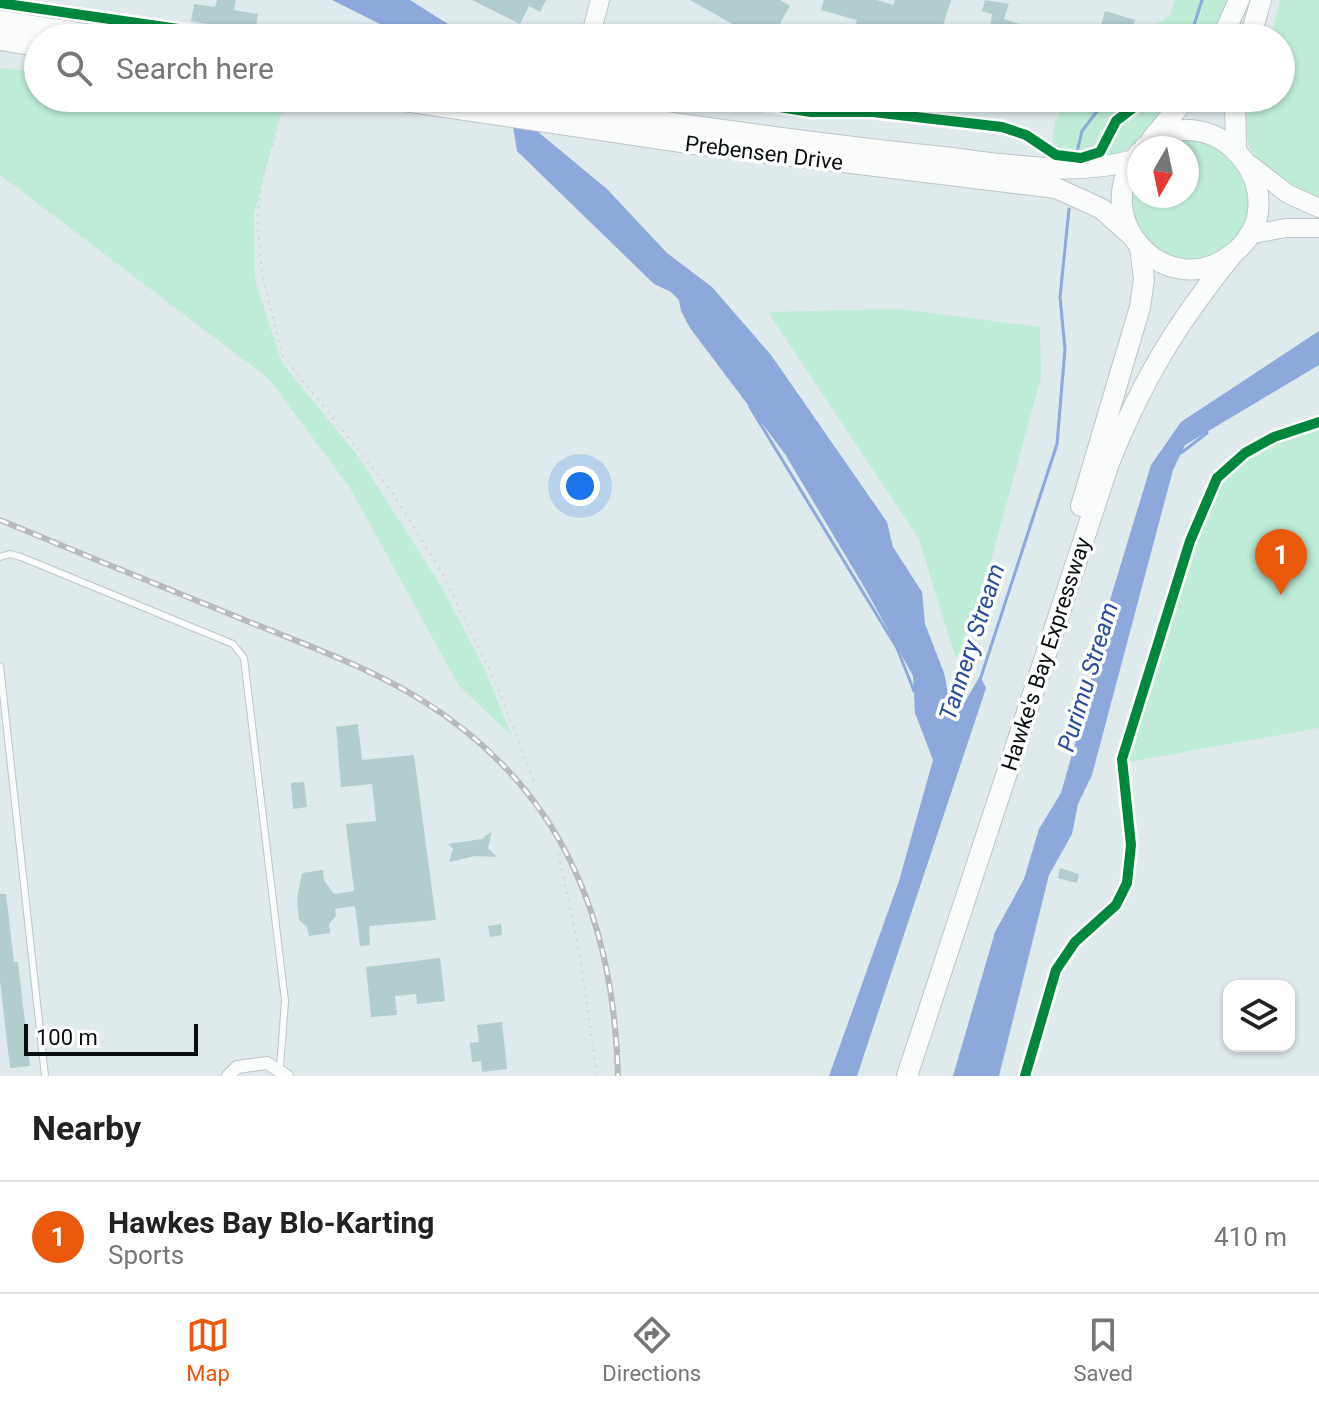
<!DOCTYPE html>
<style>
body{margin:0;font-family:Roboto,sans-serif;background:#f2f2f2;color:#222}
.controls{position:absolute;right:24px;bottom:24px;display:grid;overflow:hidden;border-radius:16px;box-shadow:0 2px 6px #0004}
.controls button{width:72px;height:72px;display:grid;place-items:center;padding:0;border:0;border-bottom:2px solid #e0e0e0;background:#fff;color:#222;font:40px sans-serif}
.compass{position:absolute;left:1127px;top:136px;width:72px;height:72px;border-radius:50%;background:#fff;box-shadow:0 2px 6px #0004;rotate:189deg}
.scale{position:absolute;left:24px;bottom:20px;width:174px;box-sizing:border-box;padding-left:8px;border:4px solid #090f10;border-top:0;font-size:22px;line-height:28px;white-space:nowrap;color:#090f10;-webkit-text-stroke:6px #fff;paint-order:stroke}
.you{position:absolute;left:580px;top:486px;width:28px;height:28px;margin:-20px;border:6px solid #fff;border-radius:50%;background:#1a73e8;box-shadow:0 0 0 12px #1a73e833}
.badge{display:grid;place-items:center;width:52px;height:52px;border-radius:50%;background:#ea580c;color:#fff;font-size:26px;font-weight:700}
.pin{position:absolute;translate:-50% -66px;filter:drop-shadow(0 2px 4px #0008)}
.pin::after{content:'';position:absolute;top:42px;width:28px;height:24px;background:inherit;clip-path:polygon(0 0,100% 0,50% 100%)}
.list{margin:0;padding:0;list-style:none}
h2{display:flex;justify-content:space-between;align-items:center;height:104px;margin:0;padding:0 32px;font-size:34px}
h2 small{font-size:26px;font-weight:400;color:#767676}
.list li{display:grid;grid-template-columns:52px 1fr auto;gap:24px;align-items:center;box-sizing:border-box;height:112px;padding:0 32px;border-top:2px solid #e0e0e0}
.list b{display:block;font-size:30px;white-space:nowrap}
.list p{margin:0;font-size:26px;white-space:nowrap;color:#767676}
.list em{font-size:26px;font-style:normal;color:#767676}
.icon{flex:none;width:44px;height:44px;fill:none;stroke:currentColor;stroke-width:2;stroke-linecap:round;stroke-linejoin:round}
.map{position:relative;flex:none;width:1319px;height:1076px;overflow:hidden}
.search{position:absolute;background:#fff;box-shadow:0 2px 6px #0004;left:24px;right:24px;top:24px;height:88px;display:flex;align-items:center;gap:20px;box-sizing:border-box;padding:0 28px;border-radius:44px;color:#767676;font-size:30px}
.sheet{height:216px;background:#fff}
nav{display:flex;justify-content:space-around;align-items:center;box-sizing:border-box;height:112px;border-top:2px solid #e0e0e0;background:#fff;font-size:22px;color:#767676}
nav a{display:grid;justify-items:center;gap:4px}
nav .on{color:#ea580c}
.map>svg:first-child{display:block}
.green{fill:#beecd7}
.water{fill:#8da8da}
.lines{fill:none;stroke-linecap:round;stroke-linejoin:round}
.stream{stroke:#8da8da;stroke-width:3}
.building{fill:#b1cdcc}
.service-casing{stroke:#bcc5c7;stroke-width:8}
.minor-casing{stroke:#bcc5c7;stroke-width:14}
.secondary-casing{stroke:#bcc5c7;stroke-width:20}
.primary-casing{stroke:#bcc5c7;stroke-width:22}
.trunk-casing{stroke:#bcc5c7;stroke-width:22}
.path{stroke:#d2d6d7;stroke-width:2;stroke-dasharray:2 6;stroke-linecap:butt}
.service{stroke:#fafcfc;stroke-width:6}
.minor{stroke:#fafcfc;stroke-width:12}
.secondary{stroke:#fafcfc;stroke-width:18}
.primary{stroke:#fafcfc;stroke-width:20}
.trunk{stroke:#fafcfc;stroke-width:20}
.rail-casing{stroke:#b7babb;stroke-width:6}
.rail{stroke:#fff;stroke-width:3;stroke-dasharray:9;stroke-linecap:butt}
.cycleway-casing{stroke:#fff;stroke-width:15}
.cycleway{stroke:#00873e;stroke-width:10}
.labels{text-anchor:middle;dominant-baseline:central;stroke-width:7;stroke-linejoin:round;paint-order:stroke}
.street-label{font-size:22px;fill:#090f10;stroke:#fff}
.water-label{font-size:24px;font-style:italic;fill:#274b9f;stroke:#fff}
</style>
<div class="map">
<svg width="1319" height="1076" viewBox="0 0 1319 1076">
<rect width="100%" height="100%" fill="#dfeaec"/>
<g class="green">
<polygon points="1175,0 1231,0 1214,38 1136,38 1170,15"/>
<path d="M1280,0H1319V200C1294,188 1256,172 1248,142C1244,130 1249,111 1250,98H1281V38H1271Z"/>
<polygon points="0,68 38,73 38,98 210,98 282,108 254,214 255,280 282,363 358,456 441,586 486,671 511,735 459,686 350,488 268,378 0,175"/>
<polygon points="1066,98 1176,98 1139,141 1114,157 1050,162 1055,122"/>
<path d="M1185,140C1205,141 1214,146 1228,159C1289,216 1198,297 1146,239C1128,218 1129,193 1139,170V196H1187V148H1162Z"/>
<polygon points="900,309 1040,327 1041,377 966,652 955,657 919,539 768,312"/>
<polygon points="1319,425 1319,728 1128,762 1215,474 1276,434"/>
</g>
<g class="water">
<polygon points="332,0 410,0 470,38 408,38"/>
<polygon points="512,120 526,122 607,189 667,253 712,287 771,355 887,522 893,547 922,592 925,624 944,673 949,698 963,705 980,676 986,688 857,1076 829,1076 899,881 933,760 915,713 913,676 866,590 785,454 690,328 681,311 678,295 654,284 517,151"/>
<polygon points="1319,331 1319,365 1185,445 1173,470 1092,775 1078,804 1072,834 1049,875 999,1076 953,1076 995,932 1024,879 1039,829 1061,793 1086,705 1100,633 1151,465 1181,422"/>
</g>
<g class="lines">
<g class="stream">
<polyline points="1183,38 1194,25 1202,0"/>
<polyline points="1077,152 1082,131 1107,98"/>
<polyline points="669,288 681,300"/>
<polyline points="750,407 897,648 914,691"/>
<polyline points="1181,453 1207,433"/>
<polyline points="980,680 1057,444 1065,349 1060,297 1069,209"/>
</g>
</g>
<g class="building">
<polygon points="217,0 236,0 234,10 258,14 255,32 191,21 194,4 215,7"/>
<polygon points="472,0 546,0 540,12 529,6 520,24"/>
<polygon points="690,0 780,0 790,6 780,23 784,26 777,38 757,38"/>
<polygon points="824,0 876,0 894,5 895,0 951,0 939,38 852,38 857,20 821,10"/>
<polygon points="985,0 1009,4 1004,19 1020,24 1015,38 990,32 992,14 982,11"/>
<polygon points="1105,11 1135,20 1133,30 1123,28 1120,38 1098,36"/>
<polygon points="967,98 1012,98 1009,110 994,105 993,108"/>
<polygon points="358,724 362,760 414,755 436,920 369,926 370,945 360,946 355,906 335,909 336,916 329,924 330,933 309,936 307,927 299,920 297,899 302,873 323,870 324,880 334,894 354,891 346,824 376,821 372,784 341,787 336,727"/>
<polygon points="304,782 307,807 293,809 291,783"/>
<polygon points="492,831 488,848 497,857 475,856 449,862 453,849 448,844 482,839"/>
<polygon points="1060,868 1079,874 1077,883 1058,878"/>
<polygon points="0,894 6,894 14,962 18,962 30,1066 10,1068 0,980"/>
<polygon points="501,924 502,935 490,937 488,926"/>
<polygon points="440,958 445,1001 417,1004 416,994 395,996 397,1015 371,1017 366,967"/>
<polygon points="502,1022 507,1069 482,1072 481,1061 472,1062 470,1043 479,1042 477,1025"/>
</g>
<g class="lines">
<g class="service-casing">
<g id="service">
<polyline points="0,557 10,554 21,557 233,644 244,658 285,1001 280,1068"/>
<polyline points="0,666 45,1076"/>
</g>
</g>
<g class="minor-casing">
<polyline id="minor" points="228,1076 237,1067 267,1063 287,1076"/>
</g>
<g class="secondary-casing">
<g id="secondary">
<polyline points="590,38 600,0"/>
<polyline points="1249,164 1288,194 1319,208"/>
<polyline points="1248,235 1286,228 1319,228"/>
</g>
</g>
<g class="primary-casing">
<g id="primary">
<polyline points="0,21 111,38"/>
<polyline points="0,40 38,46"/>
<polyline points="384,98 695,144 1056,188 1102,209 1131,235"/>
<path d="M505,98C647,120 790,141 934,156C1000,163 1069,178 1134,160"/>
</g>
</g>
<g class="trunk-casing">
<g id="trunk">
<polyline points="1222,38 1239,0"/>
<polyline points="1250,38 1261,0"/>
<polyline points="1235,98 1236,149"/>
<polyline points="1152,139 1186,98"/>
<path d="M1139,153C1086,218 1166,304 1231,255C1305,200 1214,86 1144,148"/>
<polyline points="1081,506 1140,307 1144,279 1140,247"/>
<path d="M907,1076L1109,463C1141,382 1177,323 1232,255"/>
</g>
</g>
<g class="path">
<polyline points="286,98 277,133 264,167 257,218 262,274 282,355 392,492 442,573 495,681 535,784"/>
<polyline points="558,853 580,955 597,1076"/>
</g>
<use href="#service" class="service"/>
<use href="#minor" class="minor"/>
<use href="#secondary" class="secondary"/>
<use href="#primary" class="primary"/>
<use href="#trunk" class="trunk"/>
<g class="rail-casing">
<path id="rail" d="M0,520C82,554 165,588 247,621C306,645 369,667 423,701C561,787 614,919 618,1076"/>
</g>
<use href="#rail" class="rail"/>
<g class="cycleway-casing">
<g id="cycleway">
<polyline points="0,3 240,38"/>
<polyline points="662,98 683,103 760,104 811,112 873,112 1002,127 1026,135 1056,155 1081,158 1100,152 1116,121 1146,98"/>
<polyline points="1025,1076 1056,970 1075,942 1116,905 1127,883 1131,845 1122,759 1190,541 1217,478 1245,453 1274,437 1319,422"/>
</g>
</g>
<use href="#cycleway" class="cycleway"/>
</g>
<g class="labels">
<g class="street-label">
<text transform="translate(764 153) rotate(7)">Prebensen Drive</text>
<text transform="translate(1046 654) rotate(-72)">Hawke's Bay Expressway</text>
</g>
<g class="water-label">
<text transform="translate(972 642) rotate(-72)">Tannery Stream</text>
<text transform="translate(1088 677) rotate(-73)">Purimu Stream</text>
</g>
</g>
</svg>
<div class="controls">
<button><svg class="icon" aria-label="layers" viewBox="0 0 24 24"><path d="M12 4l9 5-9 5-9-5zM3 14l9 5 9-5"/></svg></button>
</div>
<svg class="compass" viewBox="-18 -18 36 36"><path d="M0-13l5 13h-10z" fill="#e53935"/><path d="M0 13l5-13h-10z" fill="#767676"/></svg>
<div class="scale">100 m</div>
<div class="you"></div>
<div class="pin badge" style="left:1281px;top:595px">1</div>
<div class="search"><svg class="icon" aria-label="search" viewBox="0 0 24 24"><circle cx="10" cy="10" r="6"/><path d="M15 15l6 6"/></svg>Search here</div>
</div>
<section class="sheet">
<h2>Nearby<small></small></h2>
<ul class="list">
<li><span class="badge">1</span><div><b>Hawkes Bay Blo-Karting</b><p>Sports</p></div><em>410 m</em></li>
</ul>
</section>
<nav>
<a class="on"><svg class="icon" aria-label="map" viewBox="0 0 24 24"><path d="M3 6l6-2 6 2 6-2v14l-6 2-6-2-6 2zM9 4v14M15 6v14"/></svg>Map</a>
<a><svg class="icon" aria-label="directions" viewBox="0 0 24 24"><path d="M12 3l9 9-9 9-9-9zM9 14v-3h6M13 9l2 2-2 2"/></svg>Directions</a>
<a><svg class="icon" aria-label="saved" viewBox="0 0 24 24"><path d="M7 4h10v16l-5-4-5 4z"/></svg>Saved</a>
</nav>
